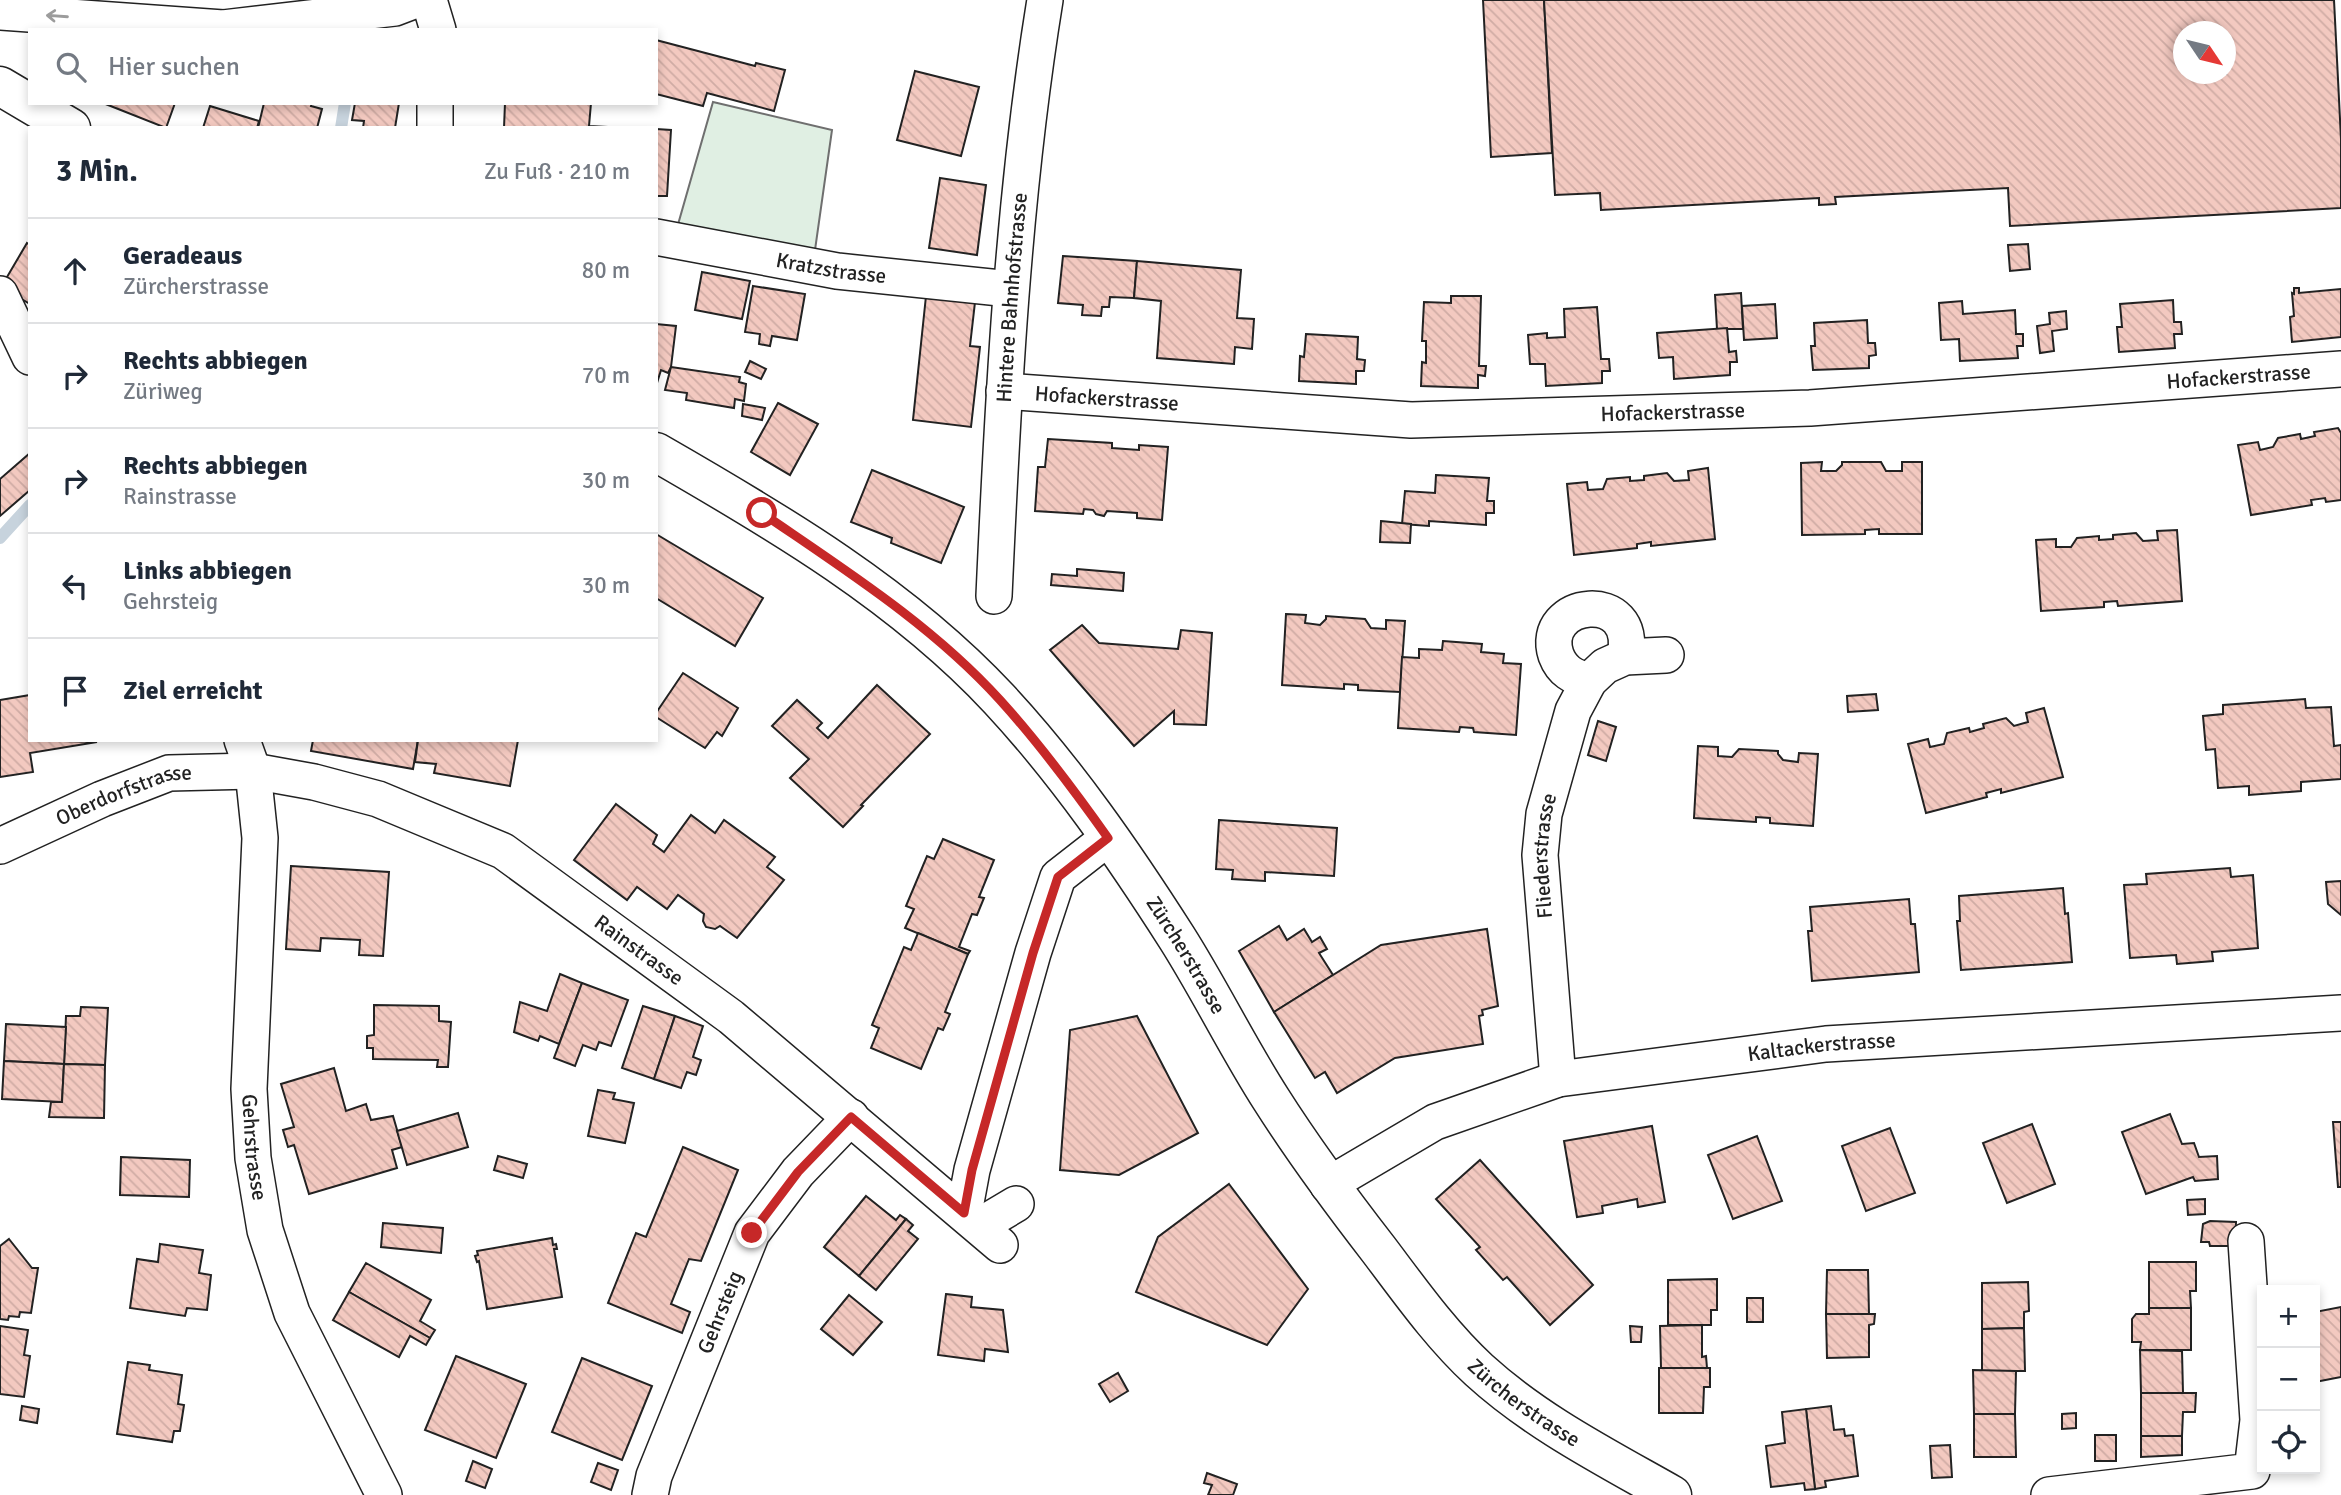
<!DOCTYPE html>
<html lang="de">
<meta charset="utf-8">
<style>
body{margin:0;font-family:Signika,sans-serif;background:#f6f6f7;color:#1f2937}
.controls{position:absolute;right:21px;bottom:21px;display:grid;overflow:hidden;border-radius:0px;box-shadow:0 4px 10px #0003}
.controls button{width:63px;height:63px;display:grid;place-items:center;padding:0;border:0;border-bottom:2px solid #e0e1e3;background:#fff;color:#1f2937;font:35px sans-serif}
.compass{position:absolute;left:2173px;top:21px;width:63px;height:63px;border-radius:50%;background:#fff;box-shadow:0 4px 10px #0003;rotate:125deg}
.stop{position:absolute;width:21px;height:21px;margin:-16px;border:5px solid #c62828;border-radius:50%;background:#fff}
.stop.end{background:#c62828;border-color:#fff;box-shadow:0 2px 7px #0008}
.list{margin:0;padding:0;list-style:none}
h2{display:flex;justify-content:space-between;align-items:center;height:91px;margin:0;padding:0 28px;font-size:30px}
h2 small{font-size:23px;font-weight:400;color:#747a83}
.list li{display:grid;grid-template-columns:46px 1fr auto;gap:21px;align-items:center;box-sizing:border-box;height:105px;padding:0 28px;border-top:2px solid #e0e1e3}
.list b{display:block;font-size:26px;white-space:nowrap}
.list p{margin:0;font-size:23px;white-space:nowrap;color:#747a83}
.list em{font-size:23px;font-style:normal;color:#747a83}
.icon{flex:none;width:38px;height:38px;fill:none;stroke:currentColor;stroke-width:2;stroke-linecap:round;stroke-linejoin:round}
.map{position:relative;flex:none;width:2341px;height:1495px;overflow:hidden}
.search{position:absolute;background:#fff;box-shadow:0 4px 10px #0003;left:28px;top:28px;width:630px;height:77px;display:flex;align-items:center;gap:18px;box-sizing:border-box;padding:0 24px;border-radius:0px;color:#747a83;font-size:26px}
.panel{position:absolute;background:#fff;box-shadow:0 4px 10px #0003;left:28px;top:126px;width:630px;height:616px;border-radius:0px}
.map>svg:first-child{display:block}
.green{fill:#e0efe3;stroke:#6f6f6f;stroke-width:2}
.lines{fill:none;stroke-linecap:round;stroke-linejoin:round}
.stream{stroke:#c7d3dd;stroke-width:12}
.building{fill:url(#building-back-hatch);stroke:#222;stroke-width:2;fill-rule:evenodd}
.street-casing{stroke:#222;stroke-width:38}
.secondary-casing{stroke:#222;stroke-width:41}
.street{stroke:#fff;stroke-width:35}
.secondary{stroke:#fff;stroke-width:38}
.oneway{stroke:#9c9c9c}
.route{stroke:#c62828;stroke-width:9}
.labels{text-anchor:middle;dominant-baseline:central;stroke-width:5;stroke-linejoin:round;paint-order:stroke}
.street-label{font-size:21px;fill:#222;stroke:#fff}
</style>
<div class="map">
<svg width="2341" height="1495" viewBox="0 0 2341 1495">
<defs>
<pattern id="building-back-hatch" width="6" height="6" patternUnits="userSpaceOnUse" patternTransform="scale(1.75)"><rect width="6" height="6" fill="#f3c9c0"/><path d="M-1 5l2 2M0 0l6 6M5-1l2 2" fill="none" stroke="#d0aca5"/></pattern>
</defs>
<rect width="100%" height="100%" fill="#fff"/>
<polygon class="green" points="713,102 832,130 815,250 677,228"/>
<g class="lines">
<g class="stream">
<polyline points="341,128 345,103"/>
<polyline points="0,538 30,505"/>
</g>
</g>
<g class="building">
<polygon points="1483,0 1544,0 1552,153 1491,157"/>
<path d="M1544,0H2334L2341,139V208L2010,226L2008,188L1835,197L1836,204L1819,205V198L1601,210L1600,193L1555,195ZM2184,32H2226V74H2184Z"/>
<polygon points="656,40 755,66 756,63 785,70 774,111 707,93 703,106 656,94"/>
<polygon points="915,71 979,87 961,156 897,140"/>
<polygon points="103,103 175,103 166,128"/>
<polygon points="264,103 312,103 311,106 322,109 317,128 258,128"/>
<polygon points="355,103 399,103 395,128 363,128 364,121 352,120"/>
<polygon points="505,103 591,103 589,126 627,128 504,128"/>
<polygon points="210,106 259,121 257,128 203,128"/>
<polygon points="656,129 671,130 667,196 656,196"/>
<polygon points="940,178 986,185 977,255 929,248"/>
<polygon points="27,243 30,245 30,304 15,295 7,277"/>
<polygon points="2028,244 2030,269 2010,271 2008,245"/>
<polygon points="1063,256 1137,261 1134,298 1110,297 1109,307 1102,307 1101,316 1082,315 1083,305 1058,303"/>
<polygon points="1137,261 1241,270 1237,318 1254,319 1252,349 1235,347 1234,364 1157,358 1161,301 1134,298"/>
<polygon points="702,272 750,281 742,319 695,310"/>
<polygon points="753,286 805,294 797,340 772,336 770,346 759,344 760,334 745,332"/>
<polygon points="2294,288 2299,288 2299,293 2341,289 2341,337 2292,342 2290,317 2294,316 2292,293 2294,294"/>
<polygon points="1741,293 1743,329 1717,329 1715,295"/>
<polygon points="926,296 975,302 970,346 980,347 971,427 913,420"/>
<polygon points="1451,296 1481,296 1479,366 1486,366 1485,376 1478,375 1478,388 1421,386 1422,362 1426,363 1426,341 1422,341 1424,302 1451,303"/>
<polygon points="2173,300 2174,322 2181,322 2182,334 2174,334 2175,348 2119,352 2117,327 2122,327 2120,304"/>
<polygon points="1962,301 1963,314 2015,310 2016,334 2023,334 2023,346 2017,346 2018,358 1960,361 1959,339 1941,340 1939,303"/>
<polygon points="1775,304 1777,338 1744,340 1742,306"/>
<polygon points="1597,307 1601,359 1609,359 1610,371 1602,371 1602,383 1546,386 1545,364 1530,364 1528,335 1547,333 1547,338 1565,337 1564,309"/>
<polygon points="2066,311 2067,329 2052,331 2054,351 2040,353 2037,326 2050,324 2049,313"/>
<polygon points="1867,320 1868,343 1875,343 1876,355 1869,356 1869,368 1813,370 1811,346 1815,346 1814,323"/>
<polygon points="656,324 676,326 671,367 668,373 661,370 657,383"/>
<polygon points="1727,328 1729,352 1736,351 1737,362 1730,362 1730,375 1674,379 1673,357 1659,358 1657,333"/>
<polygon points="1306,334 1358,337 1357,359 1365,360 1364,371 1356,371 1356,384 1299,381 1300,356 1304,357"/>
<polygon points="750,361 766,369 761,379 745,372"/>
<polygon points="671,367 740,377 739,382 746,384 744,401 735,399 734,408 686,400 687,393 665,390"/>
<polygon points="778,403 818,424 790,475 751,452"/>
<polygon points="743,404 765,408 762,420 742,416"/>
<polygon points="2338,428 2341,433 2341,500 2326,502 2325,498 2311,500 2312,505 2251,515 2238,445 2258,442 2260,450 2273,447 2278,438 2300,434 2301,439 2315,436 2314,432"/>
<polygon points="1048,439 1112,443 1112,448 1139,450 1139,445 1168,447 1162,520 1137,518 1137,513 1107,511 1104,516 1096,514 1093,510 1084,509 1083,514 1035,511 1038,467 1045,467"/>
<polygon points="30,453 30,490 0,516 0,479"/>
<polygon points="1822,462 1821,471 1836,471 1842,465 1842,462 1881,462 1886,471 1902,471 1902,462 1922,462 1922,534 1879,534 1879,529 1865,530 1865,534 1802,535 1801,463"/>
<polygon points="1708,468 1715,539 1651,546 1651,542 1637,544 1637,548 1574,555 1567,484 1587,482 1588,490 1603,489 1607,479 1630,477 1630,481 1644,480 1644,476 1667,473 1674,481 1689,480 1688,471"/>
<polygon points="872,470 964,507 941,563 891,543 892,538 851,522"/>
<polygon points="1436,475 1489,478 1487,501 1494,501 1494,513 1486,513 1486,525 1429,521 1429,526 1402,524 1405,491 1435,493"/>
<polygon points="1381,521 1411,524 1410,543 1380,542"/>
<polygon points="2177,530 2182,601 2118,606 2117,601 2104,602 2104,607 2041,611 2036,540 2056,539 2056,547 2071,547 2077,538 2099,536 2099,540 2113,539 2113,535 2136,533 2143,541 2158,540 2157,531"/>
<polygon points="656,534 763,598 735,646 656,598"/>
<polygon points="1077,569 1124,573 1123,591 1051,585 1052,574 1077,576"/>
<polygon points="1286,614 1306,615 1305,623 1320,625 1326,619 1326,616 1365,619 1371,628 1386,629 1386,620 1405,621 1400,692 1358,690 1358,685 1344,684 1344,689 1282,685"/>
<polygon points="1082,625 1099,643 1178,649 1181,630 1212,633 1206,725 1174,724 1174,711 1134,746 1050,650"/>
<polygon points="1443,641 1482,644 1481,652 1504,654 1503,663 1521,664 1516,735 1474,732 1473,728 1460,727 1459,732 1398,728 1402,657 1419,658 1419,649 1442,650"/>
<polygon points="683,673 738,708 722,736 717,732 705,748 656,717 656,713"/>
<polygon points="877,685 930,734 861,805 863,806 843,827 790,778 809,759 772,726 797,700 822,723 817,728 828,738"/>
<polygon points="1876,694 1878,710 1848,712 1847,696"/>
<polygon points="30,695 30,740 97,742 30,753 33,772 0,777 0,700"/>
<polygon points="2305,699 2306,708 2331,707 2334,746 2341,745 2341,779 2301,782 2301,791 2249,795 2249,786 2218,788 2215,749 2206,750 2203,716 2223,714 2223,705"/>
<polygon points="2044,708 2063,777 2001,793 2001,789 1986,793 1987,797 1926,813 1908,744 1928,739 1930,747 1944,744 1947,733 1969,728 1970,732 1984,728 1983,724 2006,718 2014,726 2028,722 2026,713"/>
<polygon points="1598,721 1616,727 1606,761 1588,755"/>
<polygon points="313,740 418,740 413,769 311,751"/>
<polygon points="418,740 518,740 510,786 434,773 436,764 415,762"/>
<polygon points="1698,746 1718,747 1718,756 1732,757 1739,749 1778,751 1778,754 1783,760 1798,762 1799,753 1818,754 1813,826 1770,823 1770,818 1756,817 1756,822 1694,818"/>
<polygon points="616,804 657,835 653,844 664,852 691,815 715,833 724,820 775,857 767,867 784,880 737,938 720,926 715,929 706,927 703,921 704,914 678,895 667,909 637,887 627,900 574,860"/>
<polygon points="1219,820 1337,828 1334,876 1265,872 1265,881 1232,879 1233,870 1216,869"/>
<polygon points="943,839 994,860 979,897 984,898 977,915 972,914 959,947 970,951 968,954 905,928 914,909 906,906 927,856 934,859"/>
<polygon points="291,866 389,872 383,956 359,955 360,940 321,938 320,951 286,949"/>
<polygon points="2230,868 2231,877 2253,875 2258,948 2212,952 2213,961 2177,964 2176,955 2130,958 2124,885 2147,884 2146,874"/>
<polygon points="2341,881 2341,915 2328,904 2326,882"/>
<polygon points="2063,888 2065,914 2068,913 2072,962 1961,970 1957,921 1960,921 1959,896"/>
<polygon points="1909,899 1911,924 1915,924 1919,972 1812,981 1808,931 1812,931 1810,907"/>
<polygon points="1279,926 1287,940 1304,929 1312,942 1320,937 1327,949 1319,953 1333,975 1274,1012 1239,951"/>
<polygon points="1487,929 1498,1006 1482,1010 1483,1015 1479,1016 1483,1044 1395,1058 1337,1093 1325,1072 1315,1078 1274,1012 1381,945"/>
<polygon points="918,933 968,954 945,1012 950,1014 943,1030 938,1028 921,1069 871,1048 879,1028 872,1025 904,947 911,950"/>
<polygon points="560,974 582,983 559,1044 540,1036 538,1041 514,1032 520,1002 547,1011"/>
<polygon points="582,983 628,1000 611,1046 599,1042 596,1050 583,1045 575,1066 554,1058"/>
<polygon points="374,1005 439,1006 439,1021 451,1022 448,1067 437,1067 438,1060 373,1059 373,1048 367,1048 367,1036 374,1035"/>
<polygon points="643,1006 675,1016 654,1079 622,1068"/>
<polygon points="81,1007 108,1008 105,1065 64,1064 66,1016 80,1016"/>
<polygon points="675,1016 703,1026 693,1057 701,1060 696,1075 687,1072 681,1088 654,1079"/>
<polygon points="1137,1016 1198,1133 1119,1175 1060,1170 1070,1030"/>
<polygon points="6,1024 66,1027 64,1064 4,1061"/>
<polygon points="4,1061 64,1064 62,1102 2,1099"/>
<polygon points="64,1064 105,1065 104,1118 49,1117 51,1102 62,1102"/>
<polygon points="334,1068 346,1111 366,1104 371,1120 393,1116 402,1147 392,1150 397,1168 309,1194 294,1145 288,1147 283,1130 294,1127 281,1084"/>
<polygon points="598,1090 615,1093 613,1099 634,1103 625,1143 588,1136"/>
<polygon points="458,1113 468,1147 407,1165 397,1131"/>
<polygon points="2170,1114 2182,1144 2194,1143 2199,1157 2217,1156 2218,1179 2195,1181 2193,1177 2146,1194 2122,1132"/>
<polygon points="2333,1122 2341,1122 2341,1187 2338,1187"/>
<polygon points="2032,1124 2055,1184 2007,1203 1983,1143"/>
<polygon points="1652,1126 1665,1202 1638,1207 1637,1199 1602,1206 1603,1213 1577,1217 1564,1141"/>
<polygon points="1890,1128 1915,1193 1866,1211 1842,1146"/>
<polygon points="1757,1136 1782,1201 1733,1219 1708,1155"/>
<polygon points="683,1147 738,1170 701,1261 689,1259 671,1304 690,1312 682,1333 608,1303 636,1233 646,1237"/>
<polygon points="498,1156 527,1164 523,1178 494,1170"/>
<polygon points="121,1157 190,1160 189,1197 120,1195"/>
<polygon points="1480,1160 1593,1285 1550,1325 1507,1277 1503,1280 1476,1250 1480,1247 1436,1199"/>
<polygon points="1229,1184 1308,1289 1267,1345 1136,1292 1158,1237"/>
<polygon points="866,1196 896,1220 900,1215 906,1219 859,1276 824,1247"/>
<polygon points="2205,1199 2205,1214 2188,1215 2187,1200"/>
<polygon points="906,1219 913,1225 908,1231 918,1239 876,1290 859,1276"/>
<polygon points="2210,1221 2236,1222 2235,1246 2210,1246 2209,1242 2201,1242 2203,1224"/>
<polygon points="383,1223 443,1228 441,1253 381,1247"/>
<polygon points="552,1238 553,1245 556,1244 557,1249 554,1249 562,1297 487,1309 479,1261 477,1262 475,1256 478,1255 477,1251"/>
<polygon points="9,1239 32,1268 38,1268 31,1313 20,1312 19,1317 9,1316 8,1320 0,1319 0,1246"/>
<polygon points="160,1244 203,1250 199,1273 211,1275 207,1310 187,1308 185,1316 130,1308 137,1259 158,1262"/>
<polygon points="2149,1262 2196,1262 2196,1291 2190,1291 2191,1308 2149,1308"/>
<polygon points="366,1263 431,1300 420,1321 435,1330 430,1338 349,1292"/>
<polygon points="1827,1270 1868,1270 1869,1314 1826,1314"/>
<polygon points="1717,1279 1717,1310 1711,1310 1711,1325 1668,1325 1668,1280"/>
<polygon points="2028,1282 2029,1311 2024,1312 2024,1328 1982,1329 1982,1283"/>
<polygon points="349,1292 430,1338 426,1345 410,1336 399,1357 333,1320"/>
<polygon points="946,1294 972,1297 971,1307 1003,1310 1008,1352 985,1349 984,1361 938,1355"/>
<polygon points="849,1295 882,1322 853,1355 821,1329"/>
<rect x="1747" y="1298" width="16" height="24"/>
<polygon points="2341,1307 2341,1377 2315,1382 2315,1312"/>
<polygon points="2149,1308 2191,1308 2191,1350 2140,1350 2141,1342 2132,1342 2132,1319 2136,1314 2149,1314"/>
<polygon points="1826,1314 1875,1314 1874,1324 1869,1325 1869,1357 1827,1358"/>
<polygon points="1702,1325 1702,1357 1706,1356 1707,1368 1661,1368 1660,1326"/>
<polygon points="0,1326 28,1330 24,1355 30,1356 24,1397 0,1394"/>
<polygon points="1630,1326 1642,1327 1641,1342 1631,1342"/>
<polygon points="2024,1328 2025,1371 1982,1371 1982,1329"/>
<polygon points="2140,1350 2182,1351 2183,1393 2141,1393"/>
<polygon points="456,1356 526,1384 496,1458 425,1430"/>
<polygon points="582,1358 652,1386 622,1460 552,1432"/>
<polygon points="128,1362 150,1365 149,1370 182,1375 178,1404 184,1405 180,1431 174,1431 172,1442 117,1434"/>
<polygon points="1659,1368 1710,1368 1710,1387 1704,1387 1703,1413 1659,1413"/>
<polygon points="1973,1370 2016,1371 2015,1414 1974,1414"/>
<polygon points="1118,1373 1128,1391 1110,1402 1099,1384"/>
<polygon points="2141,1393 2196,1393 2195,1412 2183,1412 2182,1436 2141,1436"/>
<polygon points="22,1406 39,1409 37,1423 20,1420"/>
<polygon points="1831,1406 1834,1430 1844,1429 1845,1436 1853,1435 1858,1476 1825,1481 1826,1487 1815,1489 1806,1409"/>
<polygon points="1806,1409 1815,1489 1805,1490 1804,1483 1771,1487 1766,1446 1785,1443 1782,1412"/>
<polygon points="2076,1413 2076,1428 2062,1429 2062,1414"/>
<polygon points="1974,1414 2015,1414 2016,1457 1974,1457"/>
<rect x="2095" y="1435" width="21" height="26"/>
<polygon points="2141,1436 2182,1436 2182,1455 2141,1457"/>
<polygon points="1950,1445 1952,1477 1932,1478 1930,1446"/>
<polygon points="473,1461 492,1469 485,1488 466,1481"/>
<polygon points="598,1463 618,1470 611,1490 591,1482"/>
<polygon points="1207,1473 1237,1484 1233,1495 1208,1495 1212,1485 1204,1483"/>
</g>
<g class="lines">
<g class="street-casing">
<g id="street">
<polyline points="429,0 438,30"/>
<polyline points="0,12 223,28 395,8 416,0"/>
<polyline points="435,128 435,103"/>
<path id="s1" d="M656,237L837,271L1010,289"/>
<polyline points="0,294 30,357"/>
<path id="s2" d="M1004,391L1411,420L1810,408L2341,369"/>
<path id="s3" d="M994,596C1003,397 1013,197 1045,0"/>
<path d="M1589,681C1573,677 1562,671 1556,655C1538,600 1640,587 1625,657"/>
<path id="s4" d="M242,740L253,771L260,838L249,1089L253,1158L265,1230L292,1313L384,1495"/>
<path id="s5" d="M0,846L102,799L169,773L253,771L314,782L378,799L503,851L731,1017L1000,1245"/>
<path id="s6" d="M1558,1079L1540,855L1544,814L1573,711L1589,681L1605,666L1625,657L1666,655"/>
<path id="s7" d="M1328,1185L1435,1122L1558,1079L1826,1044L2341,1013"/>
<polyline points="964,1213 972,1170 1033,953 1058,877 1108,838"/>
<polyline points="979,1226 1016,1204"/>
<path id="s8" d="M650,1495L654,1476L752,1233L798,1172L851,1117"/>
<polyline points="2049,1495 2252,1471 2258,1420 2246,1241"/>
</g>
</g>
<g class="secondary-casing">
<g id="secondary">
<polyline points="0,86 71,128"/>
<path id="s9" d="M656,452C778,522 903,596 999,699C1066,771 1124,855 1177,938C1210,990 1237,1046 1271,1099C1304,1151 1341,1201 1379,1250C1410,1291 1441,1335 1479,1370C1536,1422 1605,1457 1672,1495"/>
</g>
</g>
<use href="#street" class="street"/>
<use href="#secondary" class="secondary"/>
</g>
<defs><path id="oneway-shaft" d="M-6 0H5M1.5-3L5.5 0L1.5 3" fill="none" stroke-width="1.6" stroke-linecap="round" stroke-linejoin="round" transform="scale(1.75)"/></defs>
<use class="oneway" href="#oneway-shaft" transform="translate(57 16) rotate(-176)"/>
<g class="lines">
<path class="route" d="M752,1233L798,1172L851,1117L964,1213L972,1170L1033,953L1058,877L1108,838C1074,790 1039,743 1000,700C932,625 845,570 762,513"/>
</g>
<g class="labels">
<g class="street-label">
<text stroke="none"><textPath href="#s1" startOffset="178">Kratzstrasse</textPath></text>
<text stroke="none"><textPath href="#s3" startOffset="299">Hintere Bahnhofstrasse</textPath></text>
<text stroke="none"><textPath href="#s2" startOffset="1237">Hofackerstrasse</textPath></text>
<text stroke="none"><textPath href="#s2" startOffset="103">Hofackerstrasse</textPath></text>
<text stroke="none"><textPath href="#s2" startOffset="670">Hofackerstrasse</textPath></text>
<text stroke="none"><textPath href="#s5" startOffset="135">Oberdorfstrasse</textPath></text>
<text stroke="none"><textPath href="#s6" startOffset="224">Fliederstrasse</textPath></text>
<text stroke="none"><textPath href="#s5" startOffset="700">Rainstrasse</textPath></text>
<text stroke="none"><textPath href="#s9" startOffset="742">Zürcherstrasse</textPath></text>
<text stroke="none"><textPath href="#s7" startOffset="520">Kaltackerstrasse</textPath></text>
<text stroke="none"><textPath href="#s4" startOffset="410">Gehrstrasse</textPath></text>
<text stroke="none"><textPath href="#s8" startOffset="196">Gehrsteig</textPath></text>
<text stroke="none"><textPath href="#s9" startOffset="1307">Zürcherstrasse</textPath></text>
</g>
</g>
</svg>
<div class="controls">
<button>+</button>
<button>−</button>
<button><svg class="icon" aria-label="locate" viewBox="0 0 24 24"><circle cx="12" cy="12" r="6"/><path d="M12 2v4M12 18v4M2 12h4M18 12h4"/></svg></button>
</div>
<svg class="compass" viewBox="-18 -18 36 36"><path d="M0-13l5 13h-10z" fill="#e53935"/><path d="M0 13l5-13h-10z" fill="#747a83"/></svg>
<div class="stop" style="left:762px;top:513px"></div>
<div class="stop end" style="left:752px;top:1233px"></div>
<div class="search"><svg class="icon" aria-label="search" viewBox="0 0 24 24"><circle cx="10" cy="10" r="6"/><path d="M15 15l6 6"/></svg>Hier suchen</div>
<section class="panel">
<h2>3 Min.<small>Zu Fuß · 210 m</small></h2>
<ul class="list">
<li><svg class="icon" aria-label="ahead" viewBox="0 0 24 24"><path d="M12 20V5M6 11l6-6 6 6"/></svg><div><b>Geradeaus</b><p>Zürcherstrasse</p></div><em>80 m</em></li>
<li><svg class="icon" aria-label="right" viewBox="0 0 24 24"><path d="M7 20v-9h11M14 6l5 5-5 5"/></svg><div><b>Rechts abbiegen</b><p>Züriweg</p></div><em>70 m</em></li>
<li><svg class="icon" aria-label="right" viewBox="0 0 24 24"><path d="M7 20v-9h11M14 6l5 5-5 5"/></svg><div><b>Rechts abbiegen</b><p>Rainstrasse</p></div><em>30 m</em></li>
<li><svg class="icon" aria-label="left" viewBox="0 0 24 24"><path d="M17 20v-9H6M10 6l-5 5 5 5"/></svg><div><b>Links abbiegen</b><p>Gehrsteig</p></div><em>30 m</em></li>
<li><svg class="icon" aria-label="arrive" viewBox="0 0 24 24"><path d="M6 21V4h12l-3 4 3 4H6"/></svg><div><b>Ziel erreicht</b></div></li>
</ul>
</section>
</div>
